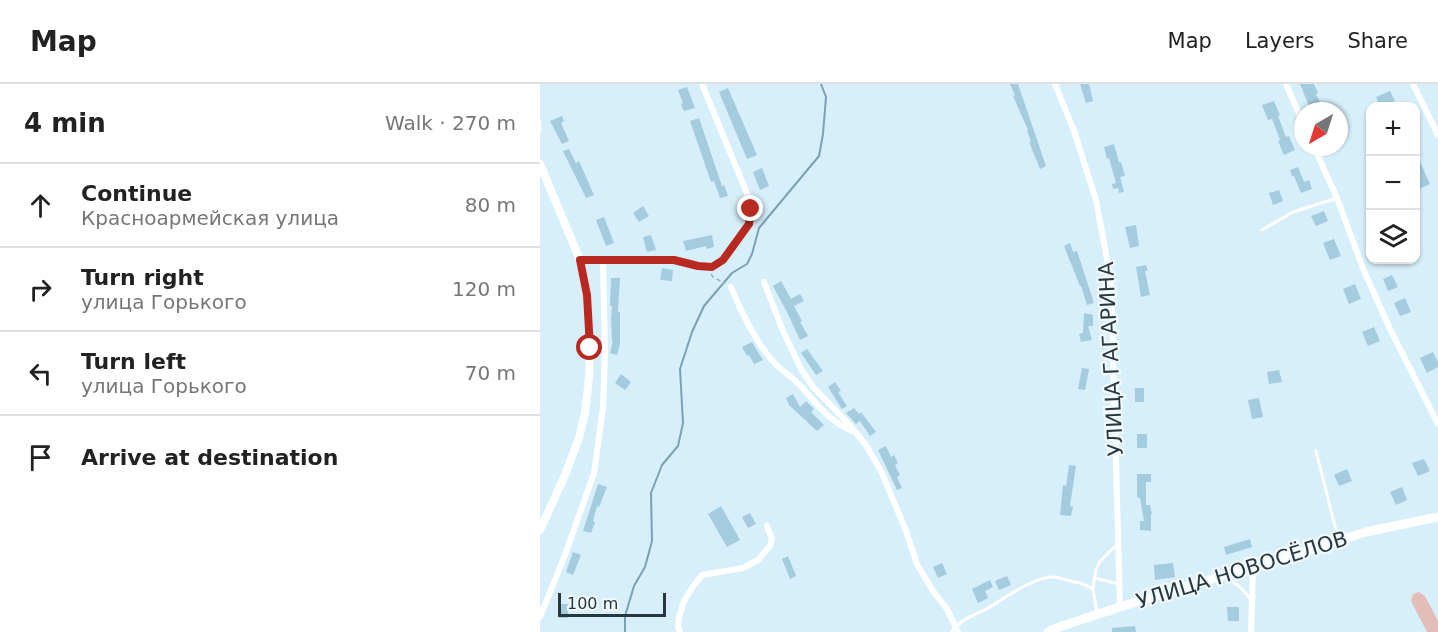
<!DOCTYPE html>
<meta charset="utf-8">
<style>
body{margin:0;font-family:"DejaVu Sans",sans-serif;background:#f2f2f2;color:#222}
.controls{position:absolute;right:18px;top:18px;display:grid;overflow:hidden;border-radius:12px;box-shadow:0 2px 4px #0004}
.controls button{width:54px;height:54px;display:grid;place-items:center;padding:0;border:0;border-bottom:2px solid #e0e0e0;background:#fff;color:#222;font:30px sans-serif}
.compass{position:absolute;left:754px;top:18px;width:54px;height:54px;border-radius:50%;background:#fff;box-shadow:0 2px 4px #0004;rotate:219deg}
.scale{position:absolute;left:18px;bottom:15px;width:108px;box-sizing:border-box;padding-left:6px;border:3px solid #28383f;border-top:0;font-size:16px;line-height:21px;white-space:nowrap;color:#28383f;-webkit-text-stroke:4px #f2f9fd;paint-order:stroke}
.stop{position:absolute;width:18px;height:18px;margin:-14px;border:4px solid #b82a21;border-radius:50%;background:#fff}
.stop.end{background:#b82a21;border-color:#fff;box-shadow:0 2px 6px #0008}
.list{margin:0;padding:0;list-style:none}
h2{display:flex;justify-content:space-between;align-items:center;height:78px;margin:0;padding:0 24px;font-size:26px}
h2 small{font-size:20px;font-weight:400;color:#767676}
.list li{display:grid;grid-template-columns:39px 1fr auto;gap:18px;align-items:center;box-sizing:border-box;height:84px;padding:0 24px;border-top:2px solid #e0e0e0}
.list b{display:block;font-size:22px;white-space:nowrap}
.list p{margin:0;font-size:20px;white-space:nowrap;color:#767676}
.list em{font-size:20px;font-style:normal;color:#767676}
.icon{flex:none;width:33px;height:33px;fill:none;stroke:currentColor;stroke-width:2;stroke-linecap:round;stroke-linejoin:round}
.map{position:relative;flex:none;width:898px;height:548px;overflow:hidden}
header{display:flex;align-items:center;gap:36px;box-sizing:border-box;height:84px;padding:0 30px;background:#fff;border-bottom:2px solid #e0e0e0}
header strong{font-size:28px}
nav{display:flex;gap:33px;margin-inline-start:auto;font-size:21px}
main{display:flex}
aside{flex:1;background:#fff}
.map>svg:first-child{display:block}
.green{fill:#e3beb8}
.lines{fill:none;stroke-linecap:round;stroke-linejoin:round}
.stream{stroke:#7ba1b3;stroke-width:2}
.building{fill:#a4cbde}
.path{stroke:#9db3bd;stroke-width:1.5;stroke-dasharray:4.5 3;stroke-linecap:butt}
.service{stroke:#fff;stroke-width:3}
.minor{stroke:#fff;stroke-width:6}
.secondary{stroke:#fff;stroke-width:8}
.primary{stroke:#fff;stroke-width:9}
.route{stroke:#b82a21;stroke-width:8}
.labels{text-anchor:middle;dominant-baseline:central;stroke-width:4.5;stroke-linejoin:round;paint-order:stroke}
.street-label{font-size:21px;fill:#28383f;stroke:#f2f9fd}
</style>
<header>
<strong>Map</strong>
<nav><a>Map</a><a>Layers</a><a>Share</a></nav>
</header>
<main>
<aside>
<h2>4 min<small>Walk · 270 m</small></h2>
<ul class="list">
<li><svg class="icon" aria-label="ahead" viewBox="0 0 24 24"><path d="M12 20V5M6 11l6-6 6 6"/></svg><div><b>Continue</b><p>Красноармейская улица</p></div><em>80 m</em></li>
<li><svg class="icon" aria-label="right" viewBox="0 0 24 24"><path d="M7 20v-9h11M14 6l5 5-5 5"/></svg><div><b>Turn right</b><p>улица Горького</p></div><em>120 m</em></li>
<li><svg class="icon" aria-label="left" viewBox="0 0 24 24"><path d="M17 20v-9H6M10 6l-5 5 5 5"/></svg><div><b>Turn left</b><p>улица Горького</p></div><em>70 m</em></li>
<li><svg class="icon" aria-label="arrive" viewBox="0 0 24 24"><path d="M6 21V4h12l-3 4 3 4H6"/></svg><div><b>Arrive at destination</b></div></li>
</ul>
</aside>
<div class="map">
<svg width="898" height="548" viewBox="0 0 898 548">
<rect width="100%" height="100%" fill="#d7effb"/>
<polygon class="green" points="879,508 885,512 898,537 898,548 887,548 871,517 873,510"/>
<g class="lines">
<polyline class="stream" points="85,548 85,532 94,502 105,483 112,457 111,409 122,381 138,362 143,339 140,285 152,248 164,222 192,189 207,180 212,170 219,144 279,72 283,50 286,13 281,0"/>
</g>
<g class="building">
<polygon points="470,0 478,0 506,82 500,85 489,58 491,58 487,47 488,46 473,12 475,11"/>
<polygon points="540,0 549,0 553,17 546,19"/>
<polygon points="760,0 774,0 778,9 776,10 784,27 771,27"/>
<polygon points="147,3 155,24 144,27 141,20 143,19 138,6"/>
<polygon points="188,4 217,71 207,75 179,8"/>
<polygon points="850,7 855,17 844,22 840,22 836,13"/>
<polygon points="734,17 740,31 738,32 746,53 749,52 755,66 744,71 738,57 740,56 732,35 728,36 722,21"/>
<polygon points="22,32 24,37 21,39 29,57 22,60 10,37"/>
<polygon points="159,34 182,102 184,101 188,112 180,114 174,97 171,98 150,37"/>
<polygon points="574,60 579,78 581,78 585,92 580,93 584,108 579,109 578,104 573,105 572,100 576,99 569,74 567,75 564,63"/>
<polygon points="29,65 36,79 39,77 54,111 46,114 23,67"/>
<polygon points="876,69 890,100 879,105 876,98"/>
<polygon points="758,83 764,98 769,96 772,105 761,109 754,92 752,92 750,86"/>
<polygon points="222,84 229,102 220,106 213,88"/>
<polygon points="739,106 743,117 733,121 729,109"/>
<polygon points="103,122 109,132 99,138 93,129"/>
<polygon points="784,127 788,137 776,142 771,132"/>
<polygon points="64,133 74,159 66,162 56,136"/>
<polygon points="596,141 599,162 590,164 585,143"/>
<polygon points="111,151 116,166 107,168 103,153"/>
<polygon points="172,151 174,163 166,165 166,162 146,167 143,157"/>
<polygon points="794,155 801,172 790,176 783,159"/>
<polygon points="530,159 533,168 537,167 554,219 547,221 541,202 540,202 524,162"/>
<polygon points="606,181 608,187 605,187 610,211 601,213 596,183"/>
<polygon points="122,184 133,186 132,197 120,196"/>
<polygon points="852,191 858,203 848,207 843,195"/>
<polygon points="71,194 80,194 78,228 80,228 80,260 77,271 70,269 73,257 72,257 71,235 72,222 70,222"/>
<polygon points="241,197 251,215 260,210 264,217 254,222 262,237 260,238 268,252 260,256 247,228 233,202"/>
<polygon points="815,200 821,215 809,220 803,205"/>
<polygon points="865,214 871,228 860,232 854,219"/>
<polygon points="544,229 553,231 553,242 548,242 552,256 541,258 539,250 543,249"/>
<polygon points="834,243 840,257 828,262 822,248"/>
<polygon points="212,258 223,276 214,280 209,271 207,272 202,263"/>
<polygon points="267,265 283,287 276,291 261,269"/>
<polygon points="893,268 898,278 898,283 887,289 880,274"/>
<polygon points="542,284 549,285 545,306 538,305"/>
<polygon points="739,286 742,298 729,300 727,288"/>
<polygon points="81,290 91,298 85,306 75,299"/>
<polygon points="295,298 301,307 298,308 307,322 302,325 288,303"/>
<rect x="595" y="304" width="9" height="14"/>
<polygon points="253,310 260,323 266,317 274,325 271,328 284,341 277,347 249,321 246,314"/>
<polygon points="719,314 723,333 712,335 708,316"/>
<polygon points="314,324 319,330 321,328 336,348 330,352 320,337 316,340 306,329"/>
<rect x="597" y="350" width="10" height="14"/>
<polygon points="346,362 351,373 354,371 358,379 355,381 360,391 357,393 362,404 357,406 338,366"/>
<polygon points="884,375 890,387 878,392 872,379"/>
<polygon points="529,381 536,382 530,422 533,423 531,432 520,431 523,401 526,402"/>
<polygon points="807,385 812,397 799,402 794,391"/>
<polygon points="597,390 611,390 611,398 606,398 606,421 610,421 612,430 611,430 611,447 600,446 600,437 604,437 600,414 597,413"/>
<polygon points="58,400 67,403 59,423 57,422 53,437 55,438 51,449 43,447"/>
<polygon points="862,403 867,416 856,421 850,408"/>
<polygon points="181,422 200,456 187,463 168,430"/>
<polygon points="210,429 216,440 208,444 202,433"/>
<polygon points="710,455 712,463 686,471 684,463"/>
<polygon points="33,468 41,471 33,491 26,488"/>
<polygon points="248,472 256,492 250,495 242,475"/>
<polygon points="402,479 407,490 398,494 393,483"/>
<polygon points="633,479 635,493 615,496 614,481"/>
<polygon points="467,492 471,501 459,506 455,497"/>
<polygon points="450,496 453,503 445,507 448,514 438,519 432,505"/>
<rect x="19" y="520" width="9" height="14"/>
<polygon points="687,523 699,523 699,537 688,537"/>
<polygon points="595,542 596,548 572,548 572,544"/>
</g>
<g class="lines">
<polyline class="path" points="171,190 173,193 184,199"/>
<g class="service">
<polyline points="0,38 0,46"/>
<polyline points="722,146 753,128 797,114"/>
<polyline points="776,367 798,454"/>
<polyline points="555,494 578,500"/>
<polyline points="688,494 702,505 711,516"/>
<path d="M553,505C556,478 557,479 577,461"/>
<path d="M411,548C420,535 436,531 450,523C466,513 494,493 513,493C519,493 525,496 531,497C539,499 546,500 553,505L557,529"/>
</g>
<g class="minor">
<polyline points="515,0 534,47 556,116 571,197 580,523"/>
<polyline points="746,0 763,39"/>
<polyline points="873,0 898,51"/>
<polyline points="774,63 797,114 824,187 850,245 898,340"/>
<polyline points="40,176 134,176 158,181 172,183 183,176 209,140 211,125 208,112 162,0"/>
<polyline points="224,198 243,247 261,285 274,304 307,338 326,361 342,389 366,447 377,480 393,507 407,525 418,548"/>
<path d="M191,203C200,226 216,258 232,276C240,286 251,292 260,301C276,319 290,338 312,347"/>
<polyline points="0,533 25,471 54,389 63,324 65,268 63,176"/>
<polyline points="140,548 138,543 139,533 144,517 154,501 162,491 203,484 218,476 230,462 232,455 227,442"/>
<polyline points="711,548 713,482"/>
</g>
<polyline class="secondary" points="0,80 40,176 47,211 50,264 49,294 45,329 39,354 25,391 0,446"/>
<polyline class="primary" points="508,548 519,543 580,523 826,448 898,433"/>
</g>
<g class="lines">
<polyline class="route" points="50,264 47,211 40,176 134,176 158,182 172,183 183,176 209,140 211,125"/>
</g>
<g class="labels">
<g class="street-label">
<text transform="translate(571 275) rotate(-93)">УЛИЦА ГАГАРИНА</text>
<text transform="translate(702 486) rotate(-17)">УЛИЦА НОВОСЁЛОВ</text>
</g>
</g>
</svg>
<div class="controls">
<button>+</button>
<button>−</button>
<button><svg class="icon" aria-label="layers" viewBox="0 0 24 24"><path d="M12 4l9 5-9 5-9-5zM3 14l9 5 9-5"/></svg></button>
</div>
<svg class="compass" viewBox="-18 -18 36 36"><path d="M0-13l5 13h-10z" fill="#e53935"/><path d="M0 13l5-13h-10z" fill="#767676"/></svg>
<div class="scale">100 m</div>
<div class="stop" style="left:50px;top:264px"></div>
<div class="stop end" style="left:211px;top:125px"></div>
</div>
</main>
